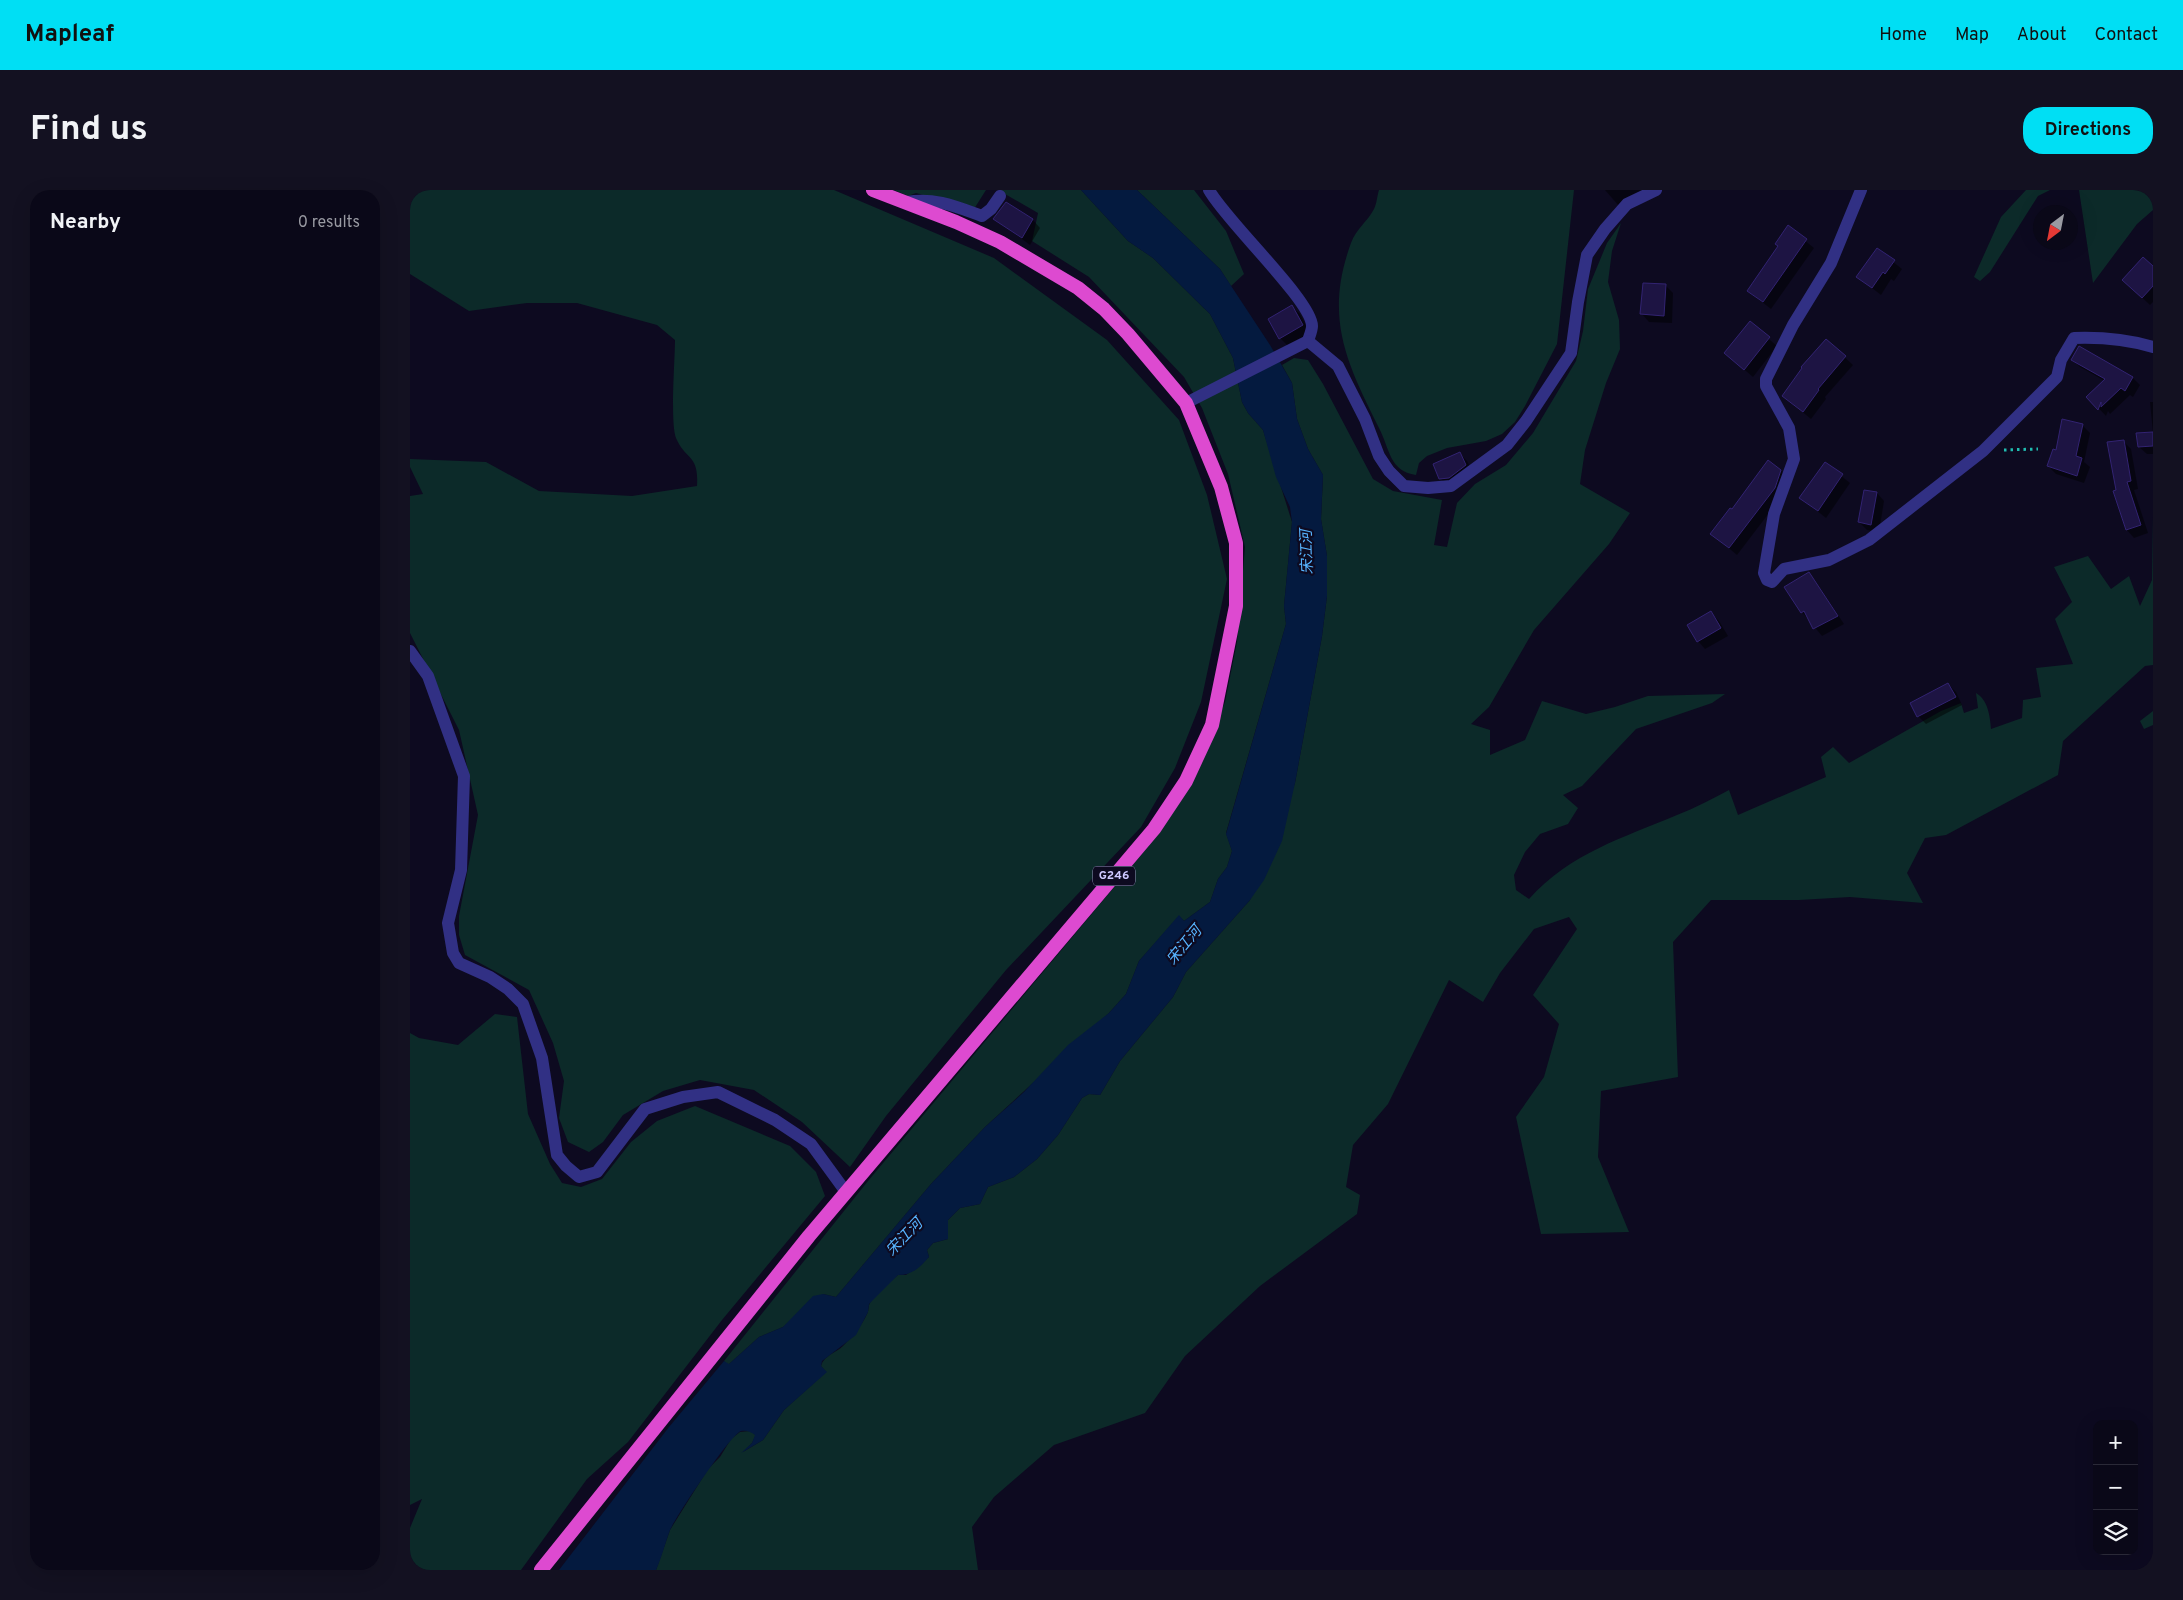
<!DOCTYPE html>
<meta charset="utf-8">
<style>
body{margin:0;font-family:Overpass,"Noto Sans SC",sans-serif;background:#131121;color:#f1f3f6}
.controls{position:absolute;right:15px;bottom:15px;display:grid;overflow:hidden;border-radius:10px;box-shadow:0 5px 20px #0002}
.controls button{width:45px;height:45px;display:grid;place-items:center;padding:0;border:0;border-bottom:1px solid #2a2937;background:#0a0818;color:#f1f3f6;font:25px sans-serif}
.compass{position:absolute;left:1623px;top:15px;width:45px;height:45px;border-radius:50%;background:#0a0818;box-shadow:0 5px 20px #0002;rotate:212deg}
.list{margin:0;padding:0;list-style:none}
h2{display:flex;justify-content:space-between;align-items:center;height:65px;margin:0;padding:0 20px;font-size:21px}
h2 small{font-size:16px;font-weight:400;color:#999aa2}
.icon{flex:none;width:28px;height:28px;fill:none;stroke:currentColor;stroke-width:2;stroke-linecap:round;stroke-linejoin:round}
.map{position:relative;flex:none;width:1743px;height:1380px;overflow:hidden;border-radius:20px}
header{display:flex;align-items:center;gap:30px;box-sizing:border-box;height:70px;padding:0 25px;background:#00dff4;color:#111}
header strong{font-size:24px}
nav{display:flex;gap:28px;margin-inline-start:auto;font-size:18px}
.intro{display:flex;align-items:center;justify-content:space-between;box-sizing:border-box;height:120px;padding:0 30px}
h1{margin:0;font-size:35px}
.button{padding:12px 22px;border-radius:20px;background:#00dff4;color:#111;font-size:18px;font-weight:700}
main{display:flex;gap:30px;padding:0 30px}
aside{flex:1;background:#0a0818;border-radius:20px;box-shadow:0 5px 20px #0002}
.map>svg:first-child{display:block}
.green{fill:#0c2a29}
.water{fill:#041a3f}
.shadow{fill:#0007}
.building{fill:#1d1443;stroke:#322372}
.lines{fill:none;stroke-linecap:round;stroke-linejoin:round}
.path{stroke:#20bcb0;stroke-width:3;stroke-dasharray:2.5 4;stroke-linecap:butt}
.minor{stroke:#313084;stroke-width:12}
.tertiary{stroke:#313084;stroke-width:12}
.trunk{stroke:#dd4ad0;stroke-width:14}
.labels{text-anchor:middle;dominant-baseline:central;stroke-width:4.5;stroke-linejoin:round;paint-order:stroke}
.shield{fill:#0d0a20;stroke:#9490bc;stroke-width:1}
.shield-label{font-size:12px;font-weight:bold;fill:#cec9ff}
.water-label{font-size:15px;font-style:italic;fill:#57b4ff;stroke:#0d0a20}
</style>
<header>
<strong>Mapleaf</strong>
<nav><a>Home</a><a>Map</a><a>About</a><a>Contact</a></nav>
</header>
<div class="intro"><h1>Find us</h1><a class="button">Directions</a></div>
<main>
<aside>
<h2>Nearby<small>0 results</small></h2>
<ul class="list">
</ul>
</aside>
<div class="map">
<svg width="1743" height="1380" viewBox="0 0 1743 1380">
<rect width="100%" height="100%" fill="#0d0a20"/>
<g class="green">
<path d="M0,0H424L584,68L697,150L769,230L797,305L817,389L791,512L765,578L731,637L596,780L476,926L440,977L392,932L344,900L290,890L253,901L213,925L193,952L179,962L158,952L149,928L154,891L143,853L119,800L55,765L49,745V726L68,625L49,540L0,443V306L13,304L0,277V269L76,272L129,301L222,306L287,296C289,264 276,271 266,248C260,232 265,170 265,150L247,135L167,113H117L59,121L0,84Z"/>
<polygon points="484,0 576,0 564,19 506,3 498,6"/>
<polygon points="588,0 671,0 718,51 743,68 800,124 823,168 832,212 838,223 853,240 882,332 874,416 876,434 816,643 822,661 817,677 808,689 800,712 774,731 769,726 729,771 716,804 699,823 575,937 521,994 426,1107 413,1104 373,1137 349,1147 318,1175 314,1171 458,991 737,658 765,618 788,578 815,512 827,452 835,357 818,284 792,218 774,187 679,87 622,51 628,23"/>
<polygon points="727,0 784,0 816,41 834,84 821,96 810,79"/>
<path d="M969,0H1164L1147,154L1115,216L1105,232L1092,244L1076,251L1037,258L1017,266L1009,273L1006,285C979,281 980,259 969,238C936,172 914,127 941,53C946,39 958,31 964,19C967,13 967,6 969,0Z"/>
<polygon points="1616,0 1640,0 1628,6 1580,82 1570,91 1564,87 1591,27"/>
<polygon points="1669,0 1743,0 1743,20 1727,34 1683,93"/>
<path d="M1211,33L1202,61L1198,92L1209,130L1210,159L1196,193L1175,260L1170,294L1220,323L1199,354L1124,440L1079,517L1061,534L1080,540V565L1115,550L1132,511L1176,524L1205,517L1238,506L1315,504L1302,513L1226,539L1172,596L1153,605L1168,618L1158,634L1130,644L1115,662L1104,685L1106,700L1119,709C1160,663 1213,648 1267,625C1285,618 1302,609 1319,600L1328,625L1416,587L1411,567L1423,557L1439,573L1531,521L1551,513L1554,523L1568,518L1566,503C1578,510 1580,526 1581,539L1612,528L1613,510L1631,507L1626,478L1663,474L1645,429L1662,412L1644,377L1678,366L1701,399L1719,386L1730,416L1742,390L1743,327V475L1735,476L1653,551L1648,585L1536,645L1515,648L1497,683L1513,713L1440,707L1389,710H1301L1263,752L1268,887L1191,901L1188,967L1219,1042L1131,1044L1106,927L1134,887L1149,834L1123,805L1167,739L1159,727L1124,739L1090,783L1073,812L1039,790L978,914L943,955L936,997L950,1005L947,1024L850,1096L775,1166L735,1223L644,1255L584,1307L562,1337L568,1380H246L260,1340L298,1279L310,1267L321,1249L330,1242L340,1241L346,1245L342,1253L333,1262L353,1250L374,1220L416,1182L411,1176C414,1165 426,1163 433,1156C442,1147 452,1135 457,1124C459,1121 458,1116 460,1113C466,1103 479,1093 488,1085H496L519,1067L517,1060L523,1053L538,1049V1030L550,1018L570,1014L578,997L604,987L627,969L648,945L672,908L679,904L690,905L710,871L763,807L776,782L840,710L885,593L912,446L917,406V366L911,329L913,285L898,259L887,229L882,193L872,175L884,168L898,170L913,194L963,289L983,301L1032,310L1024,355L1037,357L1047,313L1065,294L1096,275L1123,243L1166,171L1173,141L1178,99L1197,53Z"/>
<polygon points="1743,521 1743,535 1734,539 1730,531"/>
<polygon points="85,824 107,827 118,924 140,974 152,993 171,997 192,989 221,952 247,931 285,916 380,956 406,982 415,1006 312,1130 218,1252 177,1289 111,1380 0,1380 0,1338 12,1309 0,1315 0,843 9,848 48,855"/>
</g>
<path class="water" d="M671,0H727L810,79L860,155L882,193L887,229L898,259L913,285L911,329L917,366V406L912,446L885,593L872,651L854,690L840,710L776,782L763,807L710,871L690,905L679,904L672,908L648,945L627,969L604,987L578,997L570,1014L550,1018L538,1030V1049L523,1053L517,1060L519,1067C510,1077 503,1085 488,1085L459,1114L458,1122L446,1145L412,1171L411,1176L417,1182L374,1220L353,1250L331,1263L342,1253L345,1245C341,1242 337,1240 331,1241C320,1245 267,1325 260,1340C255,1353 252,1367 246,1380H149L259,1237L314,1171L319,1174L349,1147L373,1137L403,1106L413,1104L426,1107L521,994L575,937L614,902L658,855L699,823L716,804L729,771L769,725L774,731L800,712L808,689L817,677L822,661L816,644L876,434L874,416L882,332L880,317L866,287L853,240L838,223L832,212L823,168L800,124L743,68L718,51Z"/>
<g class="shadow">
<polygon points="1195,0 1241,0 1209,16"/>
<polygon points="596,13 623,30 630,38 620,55 585,29"/>
<polygon points="1378,37 1404,58 1361,119 1338,101 1369,57"/>
<polygon points="1467,59 1492,79 1484,91 1481,89 1471,105 1448,87"/>
<polygon points="1743,78 1743,112 1740,115 1722,98"/>
<polygon points="1256,96 1263,103 1262,133 1239,132 1232,124"/>
<polygon points="882,117 890,124 900,143 878,156 870,148 860,130"/>
<polygon points="1340,133 1367,156 1343,187 1323,170"/>
<polygon points="1416,150 1443,175 1415,207 1416,209 1401,229 1373,206"/>
<polygon points="1669,158 1723,188 1730,195 1723,207 1720,205 1700,224 1698,221 1696,226 1678,207 1695,191 1670,177 1662,169"/>
<polygon points="1740,212 1743,212 1743,264 1737,264 1729,257 1743,243"/>
<polygon points="1672,235 1680,243 1674,272 1680,277 1674,293 1646,284 1638,276 1647,261"/>
<polygon points="1713,251 1721,259 1728,299 1724,300 1738,343 1724,348 1717,340 1707,301"/>
<polygon points="1050,264 1057,271 1063,283 1038,296 1030,288"/>
<polygon points="1415,273 1440,293 1416,328 1391,308"/>
<polygon points="1371,281 1379,289 1372,306 1327,365 1302,344"/>
<polygon points="1467,303 1474,311 1469,342 1457,340 1449,332"/>
<polygon points="1399,384 1406,392 1434,434 1412,446 1392,422"/>
<polygon points="1301,423 1309,431 1318,446 1295,459 1288,451"/>
<polygon points="1538,494 1546,502 1552,515 1516,534 1508,526"/>
</g>
<g class="building">
<polygon points="596,12 623,29 612,48 583,29"/>
<polygon points="1378,35 1397,49 1353,112 1337,101 1368,56 1365,54"/>
<polygon points="1467,58 1485,70 1475,84 1473,82 1462,98 1446,87"/>
<polygon points="1733,67 1743,76 1743,96 1732,108 1712,90"/>
<polygon points="1233,93 1256,94 1254,126 1230,124"/>
<polygon points="882,115 893,135 869,149 858,129"/>
<polygon points="1340,131 1360,147 1334,180 1314,163"/>
<polygon points="1416,149 1436,166 1408,199 1409,200 1393,222 1372,206 1392,178 1391,177"/>
<polygon points="1669,156 1723,187 1715,201 1711,198 1691,217 1691,212 1688,220 1676,207 1695,189 1661,170"/>
<polygon points="1652,229 1673,234 1666,266 1672,268 1667,286 1637,276 1643,259 1646,260"/>
<polygon points="1743,242 1743,256 1728,257 1726,243"/>
<polygon points="1714,250 1721,291 1717,292 1731,335 1716,340 1703,301 1706,300 1697,252"/>
<polygon points="1050,262 1056,275 1039,288 1029,289 1023,274"/>
<polygon points="1358,270 1371,280 1365,298 1319,358 1300,344 1320,318 1322,319"/>
<polygon points="1415,272 1433,284 1408,321 1389,308"/>
<polygon points="1454,300 1467,302 1461,335 1448,332"/>
<polygon points="1399,382 1428,426 1403,439 1394,421 1391,423 1374,397"/>
<polygon points="1301,421 1311,438 1287,452 1277,435"/>
<polygon points="1538,493 1546,507 1507,527 1500,513"/>
</g>
<g class="lines">
<polyline class="path" points="1594,260 1628,259"/>
<g class="minor">
<path d="M799,0C815,30 902,111 902,136C902,141 899,147 898,151"/>
<path d="M497,12C524,7 547,17 572,26L581,19L590,6"/>
<polyline points="0,461 18,486 54,586 51,680 38,733 43,763 49,773 80,787 98,799 113,814 132,868 147,965 156,976 169,987 187,982 235,919 273,907 308,902 365,930 401,954 436,1002"/>
</g>
<g class="tertiary">
<path d="M1451,0L1421,73L1383,135L1356,189V196L1379,238L1384,269L1364,324L1354,383L1357,390L1362,392L1374,379L1419,370L1459,350L1573,261L1647,187L1651,170L1664,148C1692,147 1716,149 1743,157"/>
<polyline points="776,213 898,151 928,176 955,229 969,266 979,281 994,296 1018,298 1041,296 1097,255 1116,231 1161,163 1168,112 1177,65 1195,39 1217,14 1246,0"/>
</g>
<polyline class="trunk" points="131,1380 399,1046 744,639 776,591 802,535 826,416 826,353 811,297 776,213 718,144 694,119 668,98 590,52 546,32 463,0"/>
</g>
<g class="labels">
<rect class="shield" x="683" y="676.5" width="42" height="19" rx="4"/>
<g class="shield-label">
<text x="704" y="686">G246</text>
</g>
<g class="water-label">
<text transform="translate(898 362) rotate(-92)">宋江河</text>
<text transform="translate(775 756) rotate(-50)">宋江河</text>
<text transform="translate(495 1048) rotate(-46)">宋江河</text>
</g>
</g>
</svg>
<div class="controls">
<button>+</button>
<button>−</button>
<button><svg class="icon" aria-label="layers" viewBox="0 0 24 24"><path d="M12 4l9 5-9 5-9-5zM3 14l9 5 9-5"/></svg></button>
</div>
<svg class="compass" viewBox="-18 -18 36 36"><path d="M0-13l5 13h-10z" fill="#e53935"/><path d="M0 13l5-13h-10z" fill="#999aa2"/></svg>
</div>
</main>
